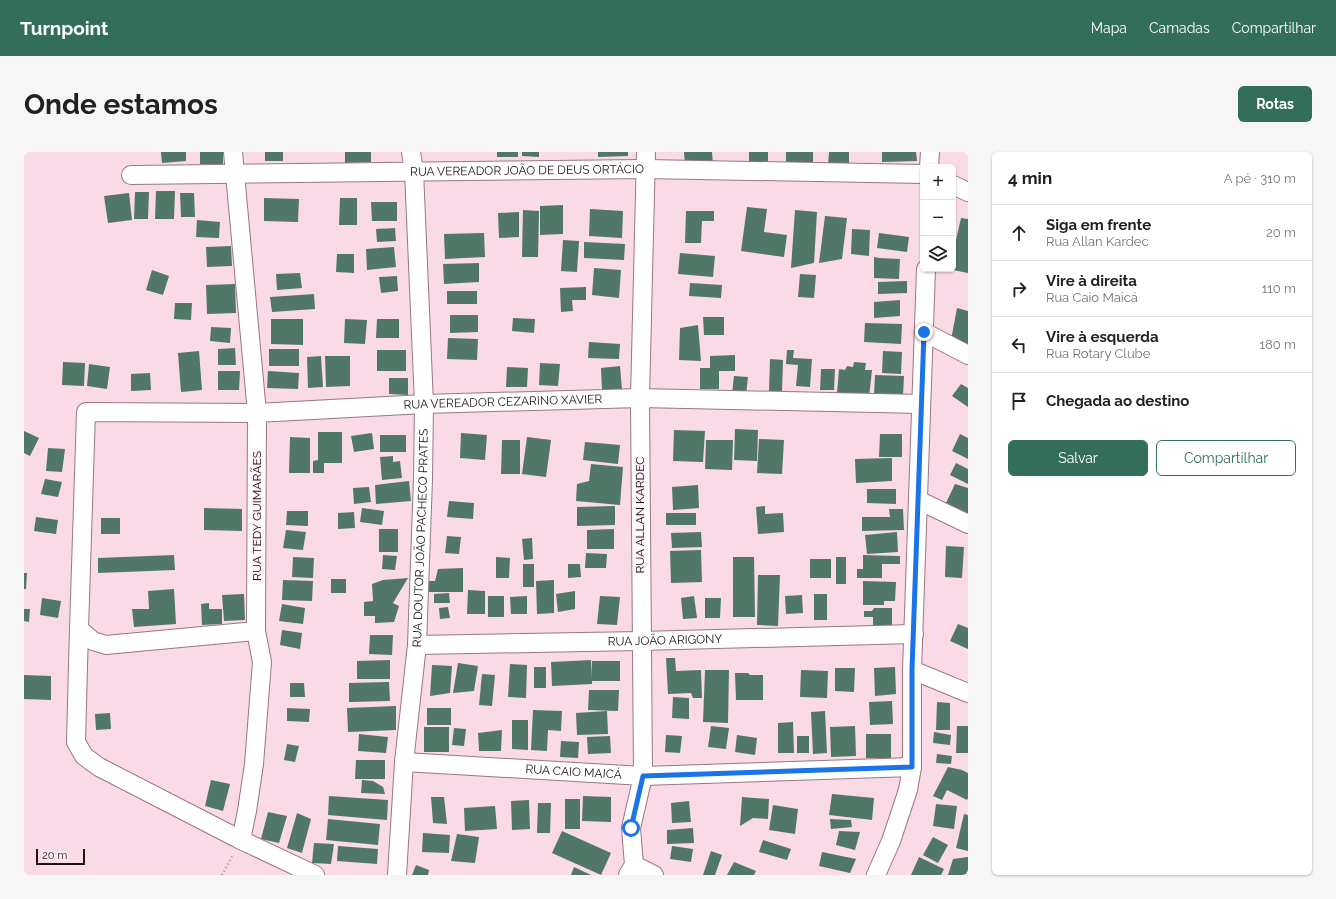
<!DOCTYPE html>
<html lang="pt">
<meta charset="utf-8">
<style>
body{margin:0;font-family:Raleway,sans-serif;background:#f6f6f6;color:#202124}
.controls{position:absolute;right:12px;top:12px;display:grid;overflow:hidden;border-radius:6px;box-shadow:0 1px 3px #0004}
.controls button{width:36px;height:36px;display:grid;place-items:center;padding:0;border:0;border-bottom:1px solid #e0e0e0;background:#fff;color:#202124;font:20px sans-serif}
.scale{position:absolute;left:12px;bottom:10px;width:49px;box-sizing:border-box;padding-left:4px;border:2px solid #201318;border-top:0;font-size:11px;line-height:14px;white-space:nowrap;color:#201318;-webkit-text-stroke:3px #fdedf3;paint-order:stroke}
.stop{position:absolute;width:12px;height:12px;margin:-9px;border:3px solid #1a73e8;border-radius:50%;background:#fff}
.stop.end{background:#1a73e8;border-color:#fff;box-shadow:0 1px 4px #0008}
.list{margin:0;padding:0;list-style:none}
h2{display:flex;justify-content:space-between;align-items:center;height:52px;margin:0;padding:0 16px;font-size:17px}
h2 small{font-size:13px;font-weight:400;color:#757577}
.list li{display:grid;grid-template-columns:26px 1fr auto;gap:12px;align-items:center;box-sizing:border-box;height:56px;padding:0 16px;border-top:1px solid #e0e0e0}
.list b{display:block;font-size:15px;white-space:nowrap}
.list p{margin:0;font-size:13px;white-space:nowrap;color:#757577}
.list em{font-size:13px;font-style:normal;color:#757577}
.actions{display:flex;gap:8px;padding:12px 16px}
.actions a{flex:1;padding:9px 0;border:1px solid #326e5a;border-radius:6px;text-align:center;font-size:14px;color:#326e5a}
.actions .main{background:#326e5a;color:#fff}
.icon{flex:none;width:22px;height:22px;fill:none;stroke:currentColor;stroke-width:2;stroke-linecap:round;stroke-linejoin:round}
.map{position:relative;flex:none;width:944px;height:723px;overflow:hidden;border-radius:6px}
header{display:flex;align-items:center;gap:24px;box-sizing:border-box;height:56px;padding:0 20px;background:#326e5a;color:#fff}
header strong{font-size:19px}
nav{display:flex;gap:22px;margin-inline-start:auto;font-size:14px}
.intro{display:flex;align-items:center;justify-content:space-between;box-sizing:border-box;height:96px;padding:0 24px}
h1{margin:0;font-size:28px}
.button{padding:10px 18px;border-radius:6px;background:#326e5a;color:#fff;font-size:14px;font-weight:700}
main{display:flex;gap:24px;padding:0 24px}
aside{flex:1;background:#fff;border-radius:6px;box-shadow:0 1px 3px #0004}
.map>svg:first-child{display:block}
.building{fill:#517768}
.lines{fill:none;stroke-linecap:round;stroke-linejoin:round}
.minor-casing{stroke:#9a7684;stroke-width:20}
.path{stroke:#aa919a;stroke-width:2.5;stroke-dasharray:1 3;stroke-linecap:butt}
.minor{stroke:#fff;stroke-width:18}
.route{stroke:#1a73e8;stroke-width:5}
.labels{text-anchor:middle;dominant-baseline:central;stroke-width:3;stroke-linejoin:round;paint-order:stroke}
.street-label{font-size:12px;fill:#201318;stroke:#fdedf3}
</style>
<header>
<strong>Turnpoint</strong>
<nav><a>Mapa</a><a>Camadas</a><a>Compartilhar</a></nav>
</header>
<div class="intro"><h1>Onde estamos</h1><a class="button">Rotas</a></div>
<main>
<div class="map">
<svg width="944" height="723" viewBox="0 0 944 723">
<rect width="100%" height="100%" fill="#fadae6"/>
<g class="building">
<polygon points="137,0 162,0 162,9 138,11"/>
<rect x="176" y="0" width="23" height="12"/>
<rect x="241" y="0" width="18" height="9"/>
<polygon points="321,0 347,0 347,10 321,11"/>
<rect x="473" y="0" width="21" height="5"/>
<polygon points="498,0 515,0 515,5 498,4"/>
<polygon points="574,0 604,0 604,4 574,5"/>
<polygon points="660,0 688,0 689,12 661,13"/>
<rect x="725" y="0" width="19" height="12"/>
<polygon points="762,0 789,0 789,12 762,13"/>
<polygon points="805,0 825,0 825,14 804,13"/>
<polygon points="858,0 892,0 893,9 858,10"/>
<polygon points="132,39 151,39 150,67 131,67"/>
<polygon points="111,40 125,40 124,67 110,67"/>
<polygon points="105,41 108,68 84,71 80,44"/>
<polygon points="156,41 170,41 171,65 157,65"/>
<polygon points="240,46 275,47 274,70 240,69"/>
<polygon points="316,46 333,46 333,73 315,73"/>
<polygon points="347,50 373,50 373,69 348,69"/>
<polygon points="539,53 539,82 516,83 516,54"/>
<polygon points="723,55 743,57 740,80 763,83 760,105 717,99"/>
<polygon points="566,57 599,59 598,86 565,84"/>
<polygon points="499,58 515,59 514,105 498,105"/>
<polygon points="771,58 793,60 790,111 767,116"/>
<polygon points="662,59 690,59 690,69 678,69 677,91 661,91"/>
<polygon points="495,60 495,85 475,86 474,61"/>
<polygon points="801,64 823,66 818,107 795,111"/>
<polygon points="937,66 944,67 944,121 929,118 929,101"/>
<polygon points="173,68 196,70 195,86 172,85"/>
<polygon points="371,76 372,89 353,90 352,77"/>
<polygon points="828,77 846,78 845,104 827,102"/>
<polygon points="460,81 461,105 421,107 420,82"/>
<polygon points="855,81 885,85 883,100 853,96"/>
<polygon points="539,88 555,89 553,120 537,119"/>
<polygon points="560,90 601,92 600,108 560,106"/>
<polygon points="207,94 208,114 183,115 182,95"/>
<polygon points="370,95 372,115 343,118 342,97"/>
<polygon points="656,101 691,104 689,125 654,122"/>
<polygon points="313,102 330,102 330,121 312,120"/>
<polygon points="850,105 855,106 876,107 875,127 850,126"/>
<polygon points="455,111 455,130 420,132 419,112"/>
<polygon points="570,116 597,118 595,146 568,143"/>
<polygon points="128,118 145,124 139,143 122,138"/>
<polygon points="276,121 278,136 253,138 252,122"/>
<polygon points="776,122 792,123 790,146 774,145"/>
<polygon points="373,124 374,139 357,141 355,125"/>
<polygon points="883,129 883,141 854,142 854,130"/>
<polygon points="666,131 698,133 697,146 665,144"/>
<polygon points="211,132 212,161 183,162 182,133"/>
<polygon points="562,135 562,148 548,148 549,159 537,160 536,136"/>
<rect x="423" y="139" width="30" height="13"/>
<polygon points="290,142 291,157 248,160 246,145"/>
<polygon points="876,148 876,164 850,166 850,150"/>
<polygon points="151,151 168,151 167,168 150,167"/>
<polygon points="933,156 944,159 944,192 927,188"/>
<polygon points="426,163 454,163 454,180 426,181"/>
<polygon points="679,165 700,165 700,183 680,183"/>
<polygon points="489,166 511,167 510,181 488,179"/>
<polygon points="247,167 279,167 279,193 247,192"/>
<polygon points="321,167 343,168 341,192 320,191"/>
<polygon points="353,167 375,167 375,186 352,186"/>
<polygon points="841,171 878,172 877,192 840,190"/>
<polygon points="674,173 677,209 655,208 656,176"/>
<polygon points="187,175 207,176 206,191 186,189"/>
<polygon points="424,186 454,187 453,208 423,207"/>
<polygon points="565,190 596,192 595,207 564,206"/>
<polygon points="211,196 212,213 194,213 194,197"/>
<rect x="245" y="197" width="30" height="17"/>
<rect x="353" y="198" width="29" height="21"/>
<polygon points="763,198 770,198 769,206 788,207 786,235 772,234 774,213 762,212"/>
<polygon points="175,199 178,238 157,240 154,201"/>
<polygon points="859,199 878,200 877,222 858,221"/>
<polygon points="711,203 711,219 695,219 695,237 676,237 676,216 686,216 686,204"/>
<polygon points="297,204 299,235 284,236 283,205"/>
<polygon points="301,204 326,204 326,234 302,235"/>
<polygon points="746,207 759,208 758,240 745,240"/>
<polygon points="39,210 61,211 60,234 38,233"/>
<polygon points="830,210 842,211 841,218 848,218 845,245 813,242 815,217 821,218 823,214 829,215"/>
<polygon points="516,211 536,212 534,234 515,233"/>
<polygon points="65,212 86,215 83,237 63,234"/>
<polygon points="596,214 598,237 578,238 577,216"/>
<polygon points="483,215 504,216 503,235 482,235"/>
<polygon points="797,217 811,217 810,238 796,238"/>
<polygon points="194,219 216,219 215,238 194,238"/>
<polygon points="244,219 275,221 274,237 243,236"/>
<polygon points="126,221 127,238 107,239 107,222"/>
<polygon points="851,223 880,224 879,244 850,243"/>
<polygon points="710,224 724,225 722,243 708,242"/>
<polygon points="365,226 384,226 384,243 365,242"/>
<polygon points="937,232 944,236 944,255 928,244"/>
<polygon points="711,277 734,278 733,309 710,308"/>
<polygon points="650,278 681,279 679,310 649,309"/>
<polygon points="0,279 15,286 6,304 0,301"/>
<polygon points="294,280 318,280 318,311 300,311 300,321 289,321 289,309 294,308"/>
<polygon points="348,281 350,297 330,300 327,284"/>
<polygon points="437,281 463,283 461,308 436,306"/>
<polygon points="856,282 878,282 878,305 855,305"/>
<polygon points="936,282 944,286 944,307 928,299"/>
<rect x="356" y="283" width="26" height="17"/>
<polygon points="266,285 286,286 286,321 265,321"/>
<polygon points="503,285 527,288 522,325 498,322"/>
<polygon points="735,287 760,288 758,322 733,321"/>
<polygon points="478,288 496,288 496,322 477,322"/>
<polygon points="682,288 709,288 708,318 681,317"/>
<polygon points="561,290 596,293 594,312 559,308"/>
<polygon points="24,296 41,297 38,320 22,319"/>
<polygon points="369,304 369,310 376,309 378,326 358,328 356,305"/>
<polygon points="868,306 868,329 832,331 831,307"/>
<polygon points="932,311 944,317 944,332 926,323"/>
<polygon points="567,312 599,315 596,353 552,349 553,332 565,329"/>
<polygon points="21,327 38,330 34,345 17,342"/>
<polygon points="385,329 387,349 352,352 351,333"/>
<polygon points="931,332 944,336 944,365 921,353"/>
<polygon points="674,333 675,356 649,358 648,335"/>
<polygon points="345,335 347,350 330,352 329,336"/>
<polygon points="843,337 872,337 872,352 843,351"/>
<polygon points="425,349 450,351 449,367 423,365"/>
<polygon points="591,354 591,373 553,374 553,355"/>
<polygon points="741,354 741,362 759,361 760,380 734,382 732,355"/>
<polygon points="180,356 218,357 218,379 180,378"/>
<polygon points="338,356 360,359 358,373 336,370"/>
<polygon points="865,357 879,357 880,378 838,379 838,365 866,365"/>
<polygon points="263,359 284,359 284,374 262,373"/>
<polygon points="330,360 331,376 314,377 314,361"/>
<rect x="642" y="361" width="30" height="12"/>
<polygon points="12,365 34,368 32,382 10,379"/>
<rect x="77" y="366" width="19" height="16"/>
<rect x="355" y="377" width="19" height="23"/>
<polygon points="590,377 590,397 563,397 563,378"/>
<polygon points="262,378 282,380 279,398 259,396"/>
<polygon points="677,380 678,395 648,396 647,381"/>
<polygon points="873,380 874,400 843,402 841,383"/>
<polygon points="423,384 437,385 435,402 421,401"/>
<polygon points="508,386 509,407 500,408 498,387"/>
<polygon points="922,394 940,395 938,426 921,425"/>
<polygon points="677,398 678,430 647,431 646,399"/>
<polygon points="562,401 583,402 582,416 561,416"/>
<polygon points="150,403 151,418 74,421 74,406"/>
<polygon points="359,403 373,404 371,418 358,417"/>
<polygon points="839,403 876,404 876,412 858,412 858,426 833,426 833,417 839,417"/>
<polygon points="269,405 290,406 289,426 268,425"/>
<polygon points="472,405 486,406 485,426 472,426"/>
<polygon points="709,405 730,405 731,465 709,465"/>
<rect x="812" y="405" width="10" height="27"/>
<rect x="786" y="407" width="21" height="19"/>
<rect x="499" y="412" width="11" height="23"/>
<polygon points="544,412 556,412 557,425 544,426"/>
<polygon points="439,416 439,440 405,440 405,429 411,429 414,417"/>
<polygon points="0,421 3,421 2,437 0,437"/>
<polygon points="734,423 756,423 754,474 733,473"/>
<polygon points="384,426 369,451 375,454 370,470 351,471 351,464 340,464 340,450 349,449 348,432 359,428"/>
<rect x="307" y="427" width="15" height="14"/>
<polygon points="259,428 289,429 288,449 258,448"/>
<polygon points="530,428 530,461 513,462 512,429"/>
<polygon points="839,429 872,430 871,449 860,449 860,453 839,453"/>
<polygon points="150,437 152,472 110,475 108,457 125,457 124,439"/>
<polygon points="444,438 461,439 461,462 443,462"/>
<polygon points="551,439 551,457 534,460 532,442"/>
<polygon points="425,441 426,451 410,451 410,442"/>
<polygon points="220,442 221,468 200,469 198,443"/>
<rect x="790" y="442" width="13" height="26"/>
<polygon points="778,443 779,461 762,462 761,444"/>
<rect x="464" y="444" width="16" height="21"/>
<polygon points="503,444 503,462 487,462 486,445"/>
<polygon points="576,444 596,445 593,473 573,472"/>
<polygon points="670,444 673,466 659,467 657,446"/>
<polygon points="18,446 37,449 34,466 16,463"/>
<polygon points="681,446 697,446 696,466 681,466"/>
<polygon points="185,451 185,457 198,457 198,472 178,473 177,452"/>
<polygon points="258,452 281,456 279,472 255,469"/>
<polygon points="424,455 426,466 416,467 415,456"/>
<polygon points="850,456 868,456 868,475 849,475 849,465 840,465 840,459 848,459"/>
<polygon points="0,457 6,457 5,470 0,469"/>
<polygon points="934,472 944,476 944,497 926,489"/>
<polygon points="258,478 278,481 276,497 256,493"/>
<polygon points="346,483 369,483 368,503 345,502"/>
<polygon points="642,506 651,506 652,519 677,518 678,546 669,546 667,541 644,542"/>
<polygon points="366,508 366,527 333,527 333,509"/>
<polygon points="567,508 568,525 568,509 596,509 596,529 568,529 568,532 528,534 527,510"/>
<polygon points="434,511 454,514 450,539 429,541"/>
<polygon points="486,512 503,513 502,546 484,545"/>
<polygon points="408,513 428,514 426,541 406,544"/>
<rect x="510" y="515" width="12" height="21"/>
<polygon points="871,515 872,542 851,544 850,516"/>
<polygon points="811,516 831,516 830,540 811,539"/>
<polygon points="681,518 705,518 704,571 679,570"/>
<polygon points="777,518 804,519 803,546 776,545"/>
<polygon points="711,521 724,521 726,523 739,523 739,548 712,548"/>
<polygon points="458,522 471,523 468,554 455,553"/>
<polygon points="0,523 27,524 27,548 0,547"/>
<polygon points="365,530 366,549 325,550 325,531"/>
<polygon points="266,531 280,531 281,545 266,545"/>
<polygon points="565,538 595,538 594,559 564,558"/>
<polygon points="649,545 665,546 665,567 648,566"/>
<polygon points="868,549 869,572 846,573 845,550"/>
<polygon points="913,550 926,551 926,578 912,578"/>
<polygon points="372,554 372,578 324,580 323,556"/>
<polygon points="263,556 286,557 285,570 263,569"/>
<rect x="403" y="556" width="24" height="17"/>
<polygon points="509,558 538,559 537,579 524,578 523,599 507,598"/>
<polygon points="583,559 584,582 553,583 552,561"/>
<polygon points="801,559 803,601 789,602 787,560"/>
<polygon points="86,561 87,577 72,578 71,562"/>
<polygon points="488,568 504,568 504,598 488,597"/>
<polygon points="769,570 770,601 754,601 754,571"/>
<polygon points="687,574 705,576 702,597 684,595"/>
<polygon points="831,574 832,604 807,605 806,575"/>
<polygon points="933,574 944,574 944,601 932,601"/>
<rect x="400" y="575" width="25" height="25"/>
<polygon points="430,576 442,577 440,594 428,593"/>
<polygon points="478,578 477,599 455,599 454,581"/>
<polygon points="910,580 927,583 926,593 909,591"/>
<polygon points="335,582 364,585 362,601 334,599"/>
<rect x="842" y="582" width="25" height="24"/>
<polygon points="642,583 658,584 656,601 641,600"/>
<polygon points="713,583 733,586 731,603 711,600"/>
<polygon points="586,584 587,601 564,602 563,585"/>
<rect x="773" y="584" width="12" height="17"/>
<polygon points="537,589 555,590 554,606 536,605"/>
<polygon points="263,592 275,594 271,610 260,608"/>
<polygon points="913,602 928,604 927,612 912,611"/>
<polygon points="332,608 361,608 361,627 331,627"/>
<polygon points="924,615 938,618 944,621 944,646 943,648 923,638 918,648 909,644"/>
<polygon points="187,628 206,632 199,659 181,654"/>
<polygon points="338,628 349,629 359,635 361,642 337,641"/>
<polygon points="808,642 850,646 848,668 805,663"/>
<polygon points="305,644 364,648 363,668 304,663"/>
<polygon points="559,644 587,645 587,670 558,669"/>
<polygon points="407,645 420,645 423,672 409,671"/>
<polygon points="718,645 745,647 744,667 729,666 716,674"/>
<rect x="541" y="647" width="15" height="30"/>
<polygon points="505,648 506,677 488,678 487,649"/>
<polygon points="665,649 667,670 648,671 647,651"/>
<polygon points="514,651 527,651 526,681 513,681"/>
<polygon points="912,652 933,654 930,677 909,674"/>
<polygon points="749,653 774,657 771,682 745,678"/>
<polygon points="471,654 473,677 441,679 440,656"/>
<polygon points="244,660 263,664 255,691 237,687"/>
<polygon points="273,661 287,667 278,701 263,696"/>
<polygon points="940,662 944,663 944,699 932,696"/>
<polygon points="304,667 356,672 354,693 302,688"/>
<polygon points="806,667 827,668 828,675 807,677"/>
<polygon points="669,676 670,691 643,692 643,678"/>
<polygon points="538,679 587,701 577,723 528,701"/>
<polygon points="815,679 836,680 831,698 812,693"/>
<polygon points="399,681 426,683 425,701 398,700"/>
<polygon points="433,682 455,685 451,711 427,709"/>
<polygon points="909,685 924,693 914,711 899,703"/>
<polygon points="739,688 767,697 763,708 735,700"/>
<polygon points="290,691 310,692 307,712 288,711"/>
<polygon points="314,694 354,697 353,712 313,709"/>
<polygon points="648,694 669,697 667,710 646,707"/>
<polygon points="687,699 698,703 691,723 679,723"/>
<polygon points="798,700 832,707 826,721 795,714"/>
<polygon points="895,705 920,717 917,723 887,723"/>
<polygon points="944,705 944,723 924,723 929,707"/>
<polygon points="710,710 732,719 730,723 703,723"/>
<polygon points="392,713 405,718 404,723 388,723"/>
<polygon points="550,715 567,723 547,723"/>
</g>
<g class="lines">
<g class="minor-casing">
<g id="minor">
<polyline points="209,0 233,261 232,479 238,510 230,612 223,659 217,688"/>
<polyline points="905,15 906,0"/>
<path id="s1" d="M107,23L621,17L899,22"/>
<polyline points="929,33 944,40"/>
<polyline points="900,180 944,203"/>
<polyline points="894,348 944,372"/>
<polyline points="55,477 52,590 60,604 75,615 217,688 291,723"/>
<path id="s2" d="M232,479L82,493L69,489L55,477L62,260L233,261L400,252L616,246L897,252"/>
<path id="s3" d="M393,493L617,489L890,482"/>
<polyline points="888,518 944,541"/>
<path id="s4" d="M380,610L619,624L888,615"/>
<polyline points="610,713 630,723"/>
<path id="s5" d="M373,723L380,610L393,493L399,327L400,252L390,19L387,0"/>
<polyline points="604,723 610,713 607,676 619,624 616,246 622,0"/>
<polyline points="852,723 867,689 884,638 888,615 888,518 902,117"/>
</g>
</g>
<polyline class="path" points="198,723 209,703"/>
<use href="#minor" class="minor"/>
</g>
<g class="lines">
<polyline class="route" points="607,676 619,624 888,615 888,518 900,180"/>
</g>
<g class="labels">
<g class="street-label">
<text stroke="none"><textPath href="#s1" startOffset="396">RUA VEREADOR JOÃO DE DEUS ORTÁCIO</textPath></text>
<text stroke="none"><textPath href="#s2" startOffset="817">RUA VEREADOR CEZARINO XAVIER</textPath></text>
<text transform="translate(616 363) rotate(-90)">RUA ALLAN KARDEC</text>
<text transform="translate(233 364) rotate(-90)">RUA TEDY GUIMARÃES</text>
<text stroke="none"><textPath href="#s5" startOffset="338">RUA DOUTOR JOÃO PACHECO PRATES</textPath></text>
<text stroke="none"><textPath href="#s3" startOffset="248">RUA JOÃO ARIGONY</textPath></text>
<text stroke="none"><textPath href="#s4" startOffset="170">RUA CAIO MAICÁ</textPath></text>
</g>
</g>
</svg>
<div class="controls">
<button>+</button>
<button>−</button>
<button><svg class="icon" aria-label="layers" viewBox="0 0 24 24"><path d="M12 4l9 5-9 5-9-5zM3 14l9 5 9-5"/></svg></button>
</div>
<div class="scale">20 m</div>
<div class="stop" style="left:607px;top:676px"></div>
<div class="stop end" style="left:900px;top:180px"></div>
</div>
<aside>
<h2>4 min<small>A pé · 310 m</small></h2>
<ul class="list">
<li><svg class="icon" aria-label="ahead" viewBox="0 0 24 24"><path d="M12 20V5M6 11l6-6 6 6"/></svg><div><b>Siga em frente</b><p>Rua Allan Kardec</p></div><em>20 m</em></li>
<li><svg class="icon" aria-label="right" viewBox="0 0 24 24"><path d="M7 20v-9h11M14 6l5 5-5 5"/></svg><div><b>Vire à direita</b><p>Rua Caio Maicá</p></div><em>110 m</em></li>
<li><svg class="icon" aria-label="left" viewBox="0 0 24 24"><path d="M17 20v-9H6M10 6l-5 5 5 5"/></svg><div><b>Vire à esquerda</b><p>Rua Rotary Clube</p></div><em>180 m</em></li>
<li><svg class="icon" aria-label="arrive" viewBox="0 0 24 24"><path d="M6 21V4h12l-3 4 3 4H6"/></svg><div><b>Chegada ao destino</b></div></li>
</ul>
<div class="actions"><a class="main">Salvar</a><a>Compartilhar</a></div>
</aside>
</main>
